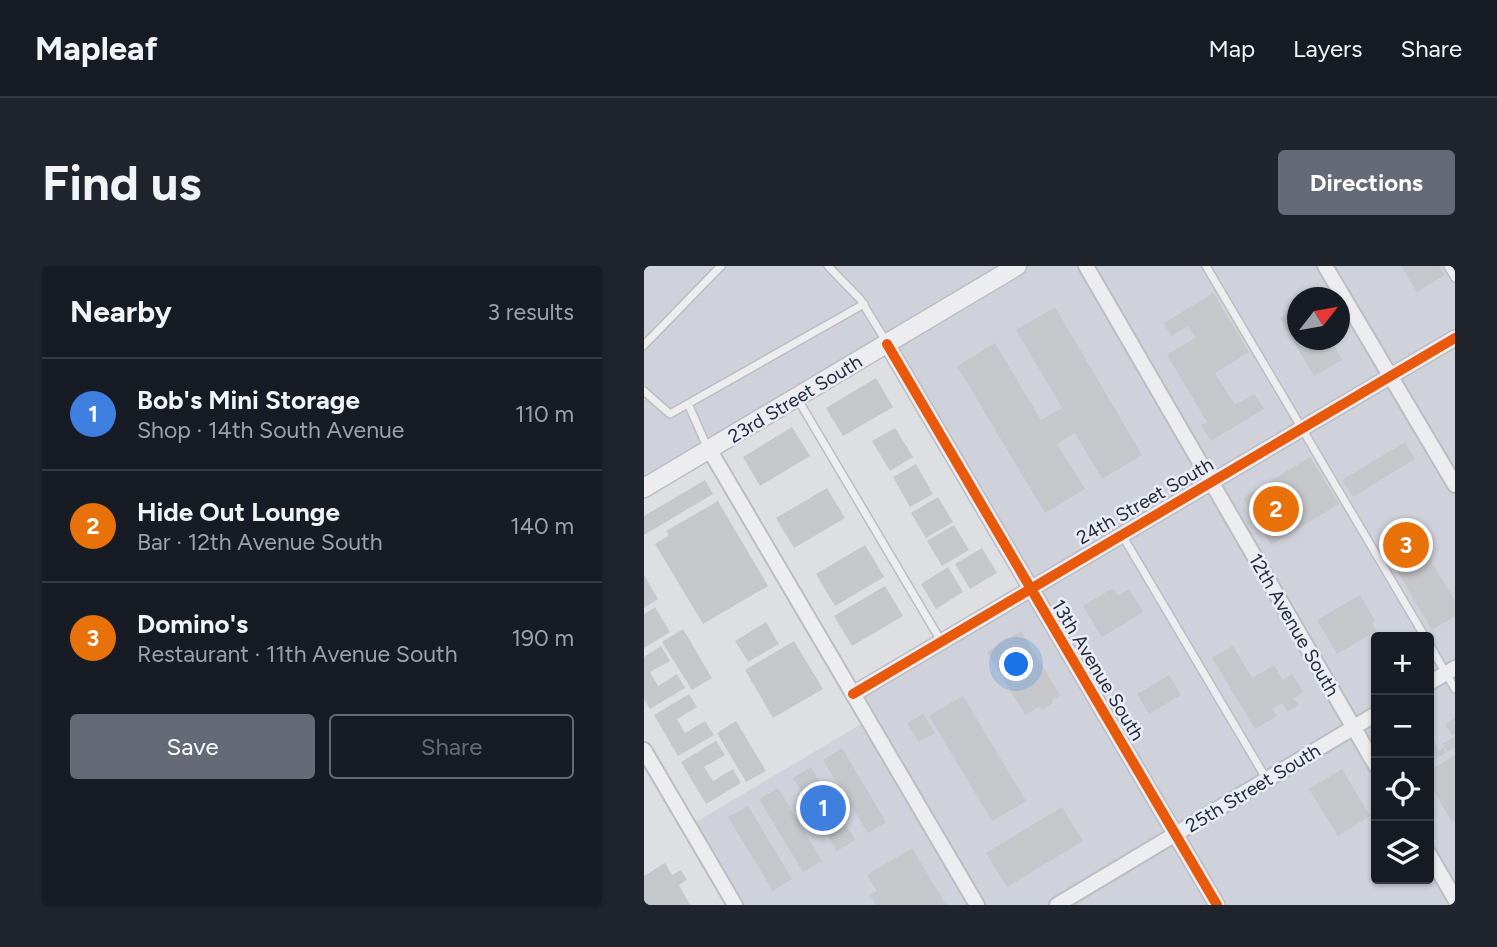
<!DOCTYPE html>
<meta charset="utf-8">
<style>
body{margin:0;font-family:Figtree,sans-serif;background:#20242c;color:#f1f3f6}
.controls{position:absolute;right:21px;bottom:21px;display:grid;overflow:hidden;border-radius:7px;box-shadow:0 2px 5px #0004}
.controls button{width:63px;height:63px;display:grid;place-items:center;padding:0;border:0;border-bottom:2px solid #363941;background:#171b24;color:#f1f3f6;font:35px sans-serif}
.compass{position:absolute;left:643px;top:21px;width:63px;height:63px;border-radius:50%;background:#171b24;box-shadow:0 2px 5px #0004;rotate:59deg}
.you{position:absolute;left:373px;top:399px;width:24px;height:24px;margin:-18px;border:5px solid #fff;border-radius:50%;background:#1a73e8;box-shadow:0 0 0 10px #1a73e833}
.badge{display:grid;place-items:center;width:46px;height:46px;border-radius:50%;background:#666a76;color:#fff;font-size:23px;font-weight:700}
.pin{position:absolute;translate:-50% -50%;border:4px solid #fff;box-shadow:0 2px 7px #0006}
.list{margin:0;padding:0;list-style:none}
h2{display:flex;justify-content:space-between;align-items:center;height:91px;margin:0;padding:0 28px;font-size:30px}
h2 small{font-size:23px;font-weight:400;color:#9ea1a6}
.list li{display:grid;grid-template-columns:46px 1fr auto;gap:21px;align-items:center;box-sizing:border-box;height:112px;padding:0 28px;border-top:2px solid #363941}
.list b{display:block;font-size:26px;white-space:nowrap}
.list p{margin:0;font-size:23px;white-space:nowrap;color:#9ea1a6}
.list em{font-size:23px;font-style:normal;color:#9ea1a6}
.actions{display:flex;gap:14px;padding:21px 28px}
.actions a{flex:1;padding:16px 0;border:2px solid #666a76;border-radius:7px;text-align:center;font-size:24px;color:#666a76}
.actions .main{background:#666a76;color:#fff}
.icon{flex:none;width:38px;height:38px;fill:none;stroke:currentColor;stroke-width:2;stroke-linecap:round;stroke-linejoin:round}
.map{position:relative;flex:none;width:811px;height:639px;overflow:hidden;border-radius:7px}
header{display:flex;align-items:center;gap:42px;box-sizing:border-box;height:98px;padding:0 35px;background:#171b24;border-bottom:2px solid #363941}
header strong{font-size:33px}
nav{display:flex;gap:38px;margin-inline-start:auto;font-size:24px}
.intro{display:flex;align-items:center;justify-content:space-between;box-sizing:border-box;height:168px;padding:0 42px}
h1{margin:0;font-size:49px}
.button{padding:18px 32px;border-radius:7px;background:#666a76;color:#fff;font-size:24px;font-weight:700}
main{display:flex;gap:42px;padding:0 42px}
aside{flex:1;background:#171b24;border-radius:7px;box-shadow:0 2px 5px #0004}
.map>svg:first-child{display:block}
.built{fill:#cfd2da;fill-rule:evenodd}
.building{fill:#c6c7cb}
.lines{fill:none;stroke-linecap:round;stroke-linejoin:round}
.service-casing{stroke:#bcbdc1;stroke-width:10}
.minor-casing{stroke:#bcbdc1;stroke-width:18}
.tertiary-casing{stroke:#bcbdc1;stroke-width:21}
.service{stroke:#ededf0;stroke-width:7}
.minor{stroke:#ededf0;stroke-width:14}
.tertiary{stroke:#ededf0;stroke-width:18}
.cycleway-casing{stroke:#eaedf4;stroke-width:15}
.cycleway{stroke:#e8590c;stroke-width:10}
.labels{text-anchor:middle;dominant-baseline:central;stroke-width:5;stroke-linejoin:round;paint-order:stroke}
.street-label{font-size:19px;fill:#252b3c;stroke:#eaedf4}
</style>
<header>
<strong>Mapleaf</strong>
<nav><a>Map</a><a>Layers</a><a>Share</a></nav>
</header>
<div class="intro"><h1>Find us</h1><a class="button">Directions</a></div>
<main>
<aside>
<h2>Nearby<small>3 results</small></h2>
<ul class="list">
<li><span class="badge" style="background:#3f7fe0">1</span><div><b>Bob's Mini Storage</b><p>Shop · 14th South Avenue</p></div><em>110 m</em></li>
<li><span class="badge" style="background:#e8710a">2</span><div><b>Hide Out Lounge</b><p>Bar · 12th Avenue South</p></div><em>140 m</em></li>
<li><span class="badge" style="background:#e8710a">3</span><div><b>Domino's</b><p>Restaurant · 11th Avenue South</p></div><em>190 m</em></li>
</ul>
<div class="actions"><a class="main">Save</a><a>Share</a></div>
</aside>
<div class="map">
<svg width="811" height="639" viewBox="0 0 811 639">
<rect width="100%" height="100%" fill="#dedfe3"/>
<path class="built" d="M0,0H811V639H91L45,560L224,454L209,428L386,323L243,78L0,222ZM654,32H696V74H654ZM732,371H785V613H732Z"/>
<g class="building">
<polygon points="757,0 795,0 801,9 773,26"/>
<polygon points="569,27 605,86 571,107 591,139 610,128 620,143 567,175 557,159 563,156 523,89 551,72 544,60 527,70 520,57"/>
<polygon points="411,41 498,189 458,213 431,167 413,178 441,223 401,247 313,100 351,77 397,154 418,142 372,64"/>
<polygon points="654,41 654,74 687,74 698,94 670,110 636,52"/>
<polygon points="232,112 249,141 199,170 182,142"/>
<polygon points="148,161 166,190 116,220 99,191"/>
<polygon points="251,162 269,191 246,205 228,175"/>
<polygon points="761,176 771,193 709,231 698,214"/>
<polygon points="666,191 695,238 627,279 599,232"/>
<polygon points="272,198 289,228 266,241 249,211"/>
<polygon points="61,214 69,228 0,269 0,250"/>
<polygon points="183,222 201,252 150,282 132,252"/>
<polygon points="294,231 309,256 282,272 267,247"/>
<polygon points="74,235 124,320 59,358 11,278 25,269 22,265"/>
<polygon points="764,256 811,335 811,350 788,364 734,273"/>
<polygon points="310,259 325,284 298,300 283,275"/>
<polygon points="221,279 240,311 191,340 172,308"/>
<polygon points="338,282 353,307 326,323 311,298"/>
<polygon points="304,301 319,326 292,343 277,318"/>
<polygon points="0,309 14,333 0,342"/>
<polygon points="241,320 259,350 208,380 190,350"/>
<polygon points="469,322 474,330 485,323 499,346 458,371 439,340"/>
<polygon points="716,329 731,355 728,357 732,365 693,388 673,354"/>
<polygon points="11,341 26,366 0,382 0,348"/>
<polygon points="122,356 135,378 104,396 91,375"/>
<polygon points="39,363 68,412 48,424 18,376"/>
<polygon points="377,365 416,429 408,434 409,437 398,444 396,440 381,449 343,386"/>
<polygon points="150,375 179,423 129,452 101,404"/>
<polygon points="17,380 26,395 6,406 14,420 33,408 41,422 6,443 0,433 0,391"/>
<polygon points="589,380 608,412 630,399 639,414 648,408 659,426 650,432 654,439 643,446 638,437 628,443 633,450 611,463 568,392"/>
<polygon points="525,409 537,429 505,448 493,428"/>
<polygon points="45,428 53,441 33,453 41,467 61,455 70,469 34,490 10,449"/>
<polygon points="319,430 382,535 348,555 285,450"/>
<polygon points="279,448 291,467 275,476 263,457"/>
<polygon points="811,452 811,468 808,470 801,458"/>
<polygon points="92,455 122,505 102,516 73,467"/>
<polygon points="785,466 795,484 799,482 802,487 786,496"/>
<polygon points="810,471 811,481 803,486 798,478"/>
<polygon points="72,475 81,489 60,501 69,515 89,503 97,517 62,538 37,496"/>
<polygon points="198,482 242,556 224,567 179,494"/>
<polygon points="811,489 811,554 808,556 785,517 785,505"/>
<polygon points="167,501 211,574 193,585 149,512"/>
<polygon points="698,503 726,550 694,570 665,523"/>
<polygon points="134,522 178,595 159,606 115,533"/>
<polygon points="104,540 148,613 129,625 84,551"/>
<polygon points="418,541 439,575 363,621 342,587"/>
<polygon points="268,582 302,639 232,639 226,629 233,625 223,609"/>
<polygon points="21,597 28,609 37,604 43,614 35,619 46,639 0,639 0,610"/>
</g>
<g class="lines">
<g class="service-casing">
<g id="service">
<polyline points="184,0 216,33 243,77"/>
<polyline points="562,0 781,371"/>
<polyline points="804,0 811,12"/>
<polyline points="0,79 77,0"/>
<polyline points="0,125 26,148 220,38"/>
<polyline points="153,132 297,375"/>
<polyline points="45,140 64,183"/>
<polyline points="478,269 623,514"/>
<polyline points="785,378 811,423"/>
</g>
</g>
<g class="minor-casing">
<g id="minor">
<polyline points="442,0 732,500"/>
<polyline points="681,0 811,219"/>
<polyline points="243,78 573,639"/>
<polyline points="65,183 333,639"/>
<polyline points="785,417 811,402"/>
<polyline points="209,428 811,72"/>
<polyline points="0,484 91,639"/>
<polyline points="785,588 811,633"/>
<polyline points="413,639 732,448"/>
</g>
</g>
<g class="tertiary-casing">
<polyline id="tertiary" points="0,222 373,0"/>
</g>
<use href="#service" class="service"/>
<use href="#minor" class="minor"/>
<use href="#tertiary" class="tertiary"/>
<g class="cycleway-casing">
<g id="cycleway">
<polyline points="243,78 573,639"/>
<polyline points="209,428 811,72"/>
</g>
</g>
<use href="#cycleway" class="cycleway"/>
</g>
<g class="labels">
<g class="street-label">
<text transform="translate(151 133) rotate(-31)">23rd Street South</text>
<text transform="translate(501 235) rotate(-30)">24th Street South</text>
<text transform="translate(650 359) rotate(60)">12th Avenue South</text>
<text transform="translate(454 404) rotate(59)">13th Avenue South</text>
<text transform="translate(609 522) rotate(-31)">25th Street South</text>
</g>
</g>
</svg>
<div class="controls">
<button>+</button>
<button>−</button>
<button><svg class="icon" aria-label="locate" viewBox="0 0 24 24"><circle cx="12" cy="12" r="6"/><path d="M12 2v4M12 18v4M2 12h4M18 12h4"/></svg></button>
<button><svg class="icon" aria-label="layers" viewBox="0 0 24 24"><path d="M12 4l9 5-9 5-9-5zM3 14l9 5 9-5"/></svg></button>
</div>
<svg class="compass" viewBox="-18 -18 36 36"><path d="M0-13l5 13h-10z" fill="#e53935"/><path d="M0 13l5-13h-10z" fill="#9ea1a6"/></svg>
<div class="you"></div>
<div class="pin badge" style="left:179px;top:542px;background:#3f7fe0">1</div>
<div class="pin badge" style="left:632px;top:243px;background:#e8710a">2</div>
<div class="pin badge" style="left:762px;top:279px;background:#e8710a">3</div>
</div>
</main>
